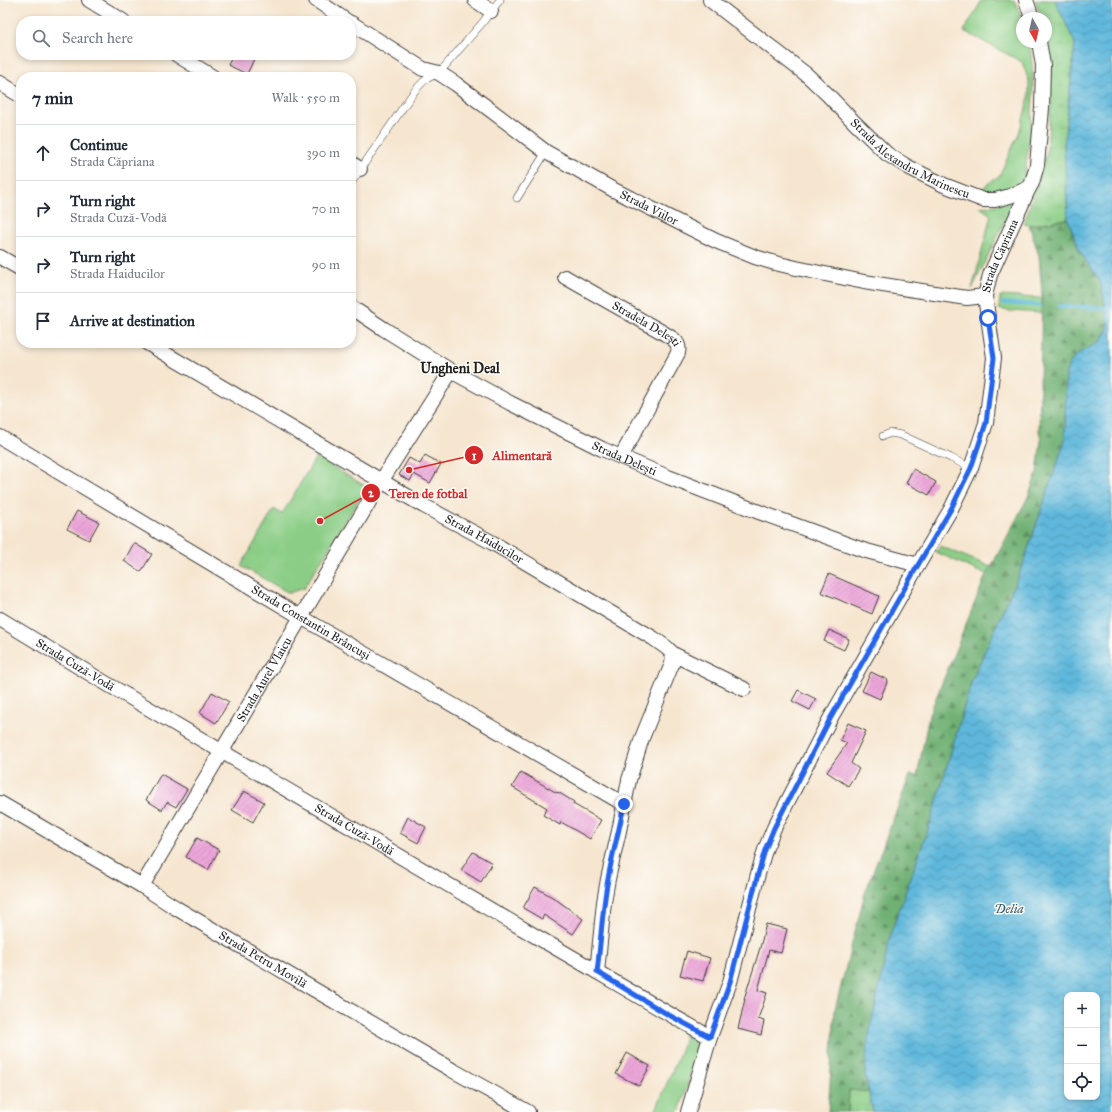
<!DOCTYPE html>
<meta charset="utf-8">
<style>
body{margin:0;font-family:"IM FELL Great Primer",serif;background:#f6f6f7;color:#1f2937}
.controls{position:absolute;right:12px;bottom:12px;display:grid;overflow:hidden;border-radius:8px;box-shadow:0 2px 6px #0003}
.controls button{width:36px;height:36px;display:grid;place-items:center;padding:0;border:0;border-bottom:1px solid #e0e1e3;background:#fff;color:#1f2937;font:20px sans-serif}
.compass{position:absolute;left:1016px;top:12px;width:36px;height:36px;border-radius:50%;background:#fff;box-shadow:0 2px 6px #0003;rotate:172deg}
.stop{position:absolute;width:12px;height:12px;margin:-9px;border:3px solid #2563eb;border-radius:50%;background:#fff}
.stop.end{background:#2563eb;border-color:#fff;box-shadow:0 1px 4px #0008}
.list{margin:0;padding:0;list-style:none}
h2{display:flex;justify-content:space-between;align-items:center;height:52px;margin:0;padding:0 16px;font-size:17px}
h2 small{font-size:13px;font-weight:400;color:#747a83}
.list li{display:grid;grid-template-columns:26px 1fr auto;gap:12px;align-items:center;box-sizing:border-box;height:56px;padding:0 16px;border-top:1px solid #e0e1e3}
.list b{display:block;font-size:15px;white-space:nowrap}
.list p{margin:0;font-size:13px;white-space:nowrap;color:#747a83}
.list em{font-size:13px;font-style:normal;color:#747a83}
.icon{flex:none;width:22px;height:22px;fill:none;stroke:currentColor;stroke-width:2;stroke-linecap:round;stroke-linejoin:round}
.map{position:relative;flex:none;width:1112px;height:1112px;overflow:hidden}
.search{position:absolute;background:#fff;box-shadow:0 2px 6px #0003;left:16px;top:16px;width:340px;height:44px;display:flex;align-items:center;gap:10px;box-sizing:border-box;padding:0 14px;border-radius:16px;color:#747a83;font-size:15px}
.panel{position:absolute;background:#fff;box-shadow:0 2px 6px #0003;left:16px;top:72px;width:340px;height:276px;border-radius:16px}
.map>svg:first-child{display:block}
.grass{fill:url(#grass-tufts);stroke:#547451}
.forest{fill:url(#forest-firs);stroke:#466648}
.garden{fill:#8bcd86;stroke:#547451}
.water{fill:url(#water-waves);stroke:#3d6a7c;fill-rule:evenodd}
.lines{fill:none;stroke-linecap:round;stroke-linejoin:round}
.stream{stroke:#5eb8dc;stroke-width:4}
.building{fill:url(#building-hatch)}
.lane-casing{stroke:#3d3a37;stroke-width:8}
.street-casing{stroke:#3d3a37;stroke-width:16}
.lane{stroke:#fff;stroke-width:7}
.street{stroke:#fff;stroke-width:14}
.route{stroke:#2563eb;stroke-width:5}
.labels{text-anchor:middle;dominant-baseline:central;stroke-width:3;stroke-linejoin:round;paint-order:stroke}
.street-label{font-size:12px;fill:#1c1c1c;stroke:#fdfcf7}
.water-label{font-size:13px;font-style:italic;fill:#365a69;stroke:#fdfcf7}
.quarter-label{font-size:14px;font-weight:bold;fill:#1c1c1c;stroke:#fdfcf7}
.leader{fill:none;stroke:#d62828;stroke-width:1.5}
.callout-dot{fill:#d62828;stroke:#fdfcf7;stroke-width:1.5}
.mark-label{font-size:12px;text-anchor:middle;font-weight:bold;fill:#fff}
.callout-label{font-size:13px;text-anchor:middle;font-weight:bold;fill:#d62828;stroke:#fdfcf7;stroke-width:3;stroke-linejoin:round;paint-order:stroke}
</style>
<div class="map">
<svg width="1112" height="1112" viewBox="0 0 1112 1112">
<defs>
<pattern id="grass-tufts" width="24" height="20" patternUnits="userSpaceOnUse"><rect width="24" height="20" fill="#8bcd86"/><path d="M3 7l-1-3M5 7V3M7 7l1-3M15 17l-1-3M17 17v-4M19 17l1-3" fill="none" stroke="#77af73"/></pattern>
<pattern id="forest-firs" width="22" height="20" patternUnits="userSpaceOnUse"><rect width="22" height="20" fill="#70b073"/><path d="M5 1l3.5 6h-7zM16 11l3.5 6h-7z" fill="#5b8e5e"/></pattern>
<pattern id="water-waves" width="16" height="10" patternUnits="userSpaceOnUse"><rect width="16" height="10" fill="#5eb8dc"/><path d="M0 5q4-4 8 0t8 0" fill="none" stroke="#4d95b2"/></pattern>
<pattern id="building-hatch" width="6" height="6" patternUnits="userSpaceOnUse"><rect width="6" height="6" fill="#eca6d9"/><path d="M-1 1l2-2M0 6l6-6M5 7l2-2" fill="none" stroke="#ca8eba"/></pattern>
</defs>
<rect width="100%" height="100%" fill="#fdfcf7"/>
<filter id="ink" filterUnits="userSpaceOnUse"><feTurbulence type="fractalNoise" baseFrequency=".025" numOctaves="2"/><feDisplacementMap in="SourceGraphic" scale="8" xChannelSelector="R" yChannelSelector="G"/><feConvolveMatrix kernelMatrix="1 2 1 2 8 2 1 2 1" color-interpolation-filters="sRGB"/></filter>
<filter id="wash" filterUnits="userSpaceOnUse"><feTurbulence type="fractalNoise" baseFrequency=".012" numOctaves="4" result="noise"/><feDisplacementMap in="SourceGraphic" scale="16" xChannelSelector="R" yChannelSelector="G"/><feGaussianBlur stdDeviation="0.9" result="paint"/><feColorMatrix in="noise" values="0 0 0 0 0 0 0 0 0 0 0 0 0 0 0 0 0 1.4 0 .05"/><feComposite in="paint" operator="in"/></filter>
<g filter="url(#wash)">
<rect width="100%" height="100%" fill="#f6e6d0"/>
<g class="grass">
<polygon points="1035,0 1055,0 1075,43 1064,145 1068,219 1029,225 1024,224 1047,151 1051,97 1050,47 1046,33 1046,18 1041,18"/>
<polygon points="1016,198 972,289 991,215 980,207 995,205"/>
<polygon points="849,1090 869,1092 873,1112 848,1112"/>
</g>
<polygon class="forest" points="1068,219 1080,252 1100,281 1107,312 1108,328 1101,341 1078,354 1069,364 1066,374 1065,440 1021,570 972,680 932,818 891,933 865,1074 869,1092 849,1090 848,1112 828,1112 835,1009 865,893 910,775 917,776 929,715 986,575 991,567 1028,497 1037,473 1041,439 1039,431 1042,295 1039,256 1029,225"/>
<g class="garden">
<path d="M982,0H1014L1022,18V42H1029C1038,87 1030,134 1024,179L1008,191L990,195L978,193L986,185L999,176L1019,133L1029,98V81L1022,62L964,31Z"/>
<polygon points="1000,296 1042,298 1041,313 1010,311 999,309"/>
<polygon points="316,457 367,487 304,588 289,593 241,566 274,509 282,514"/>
<polygon points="940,546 991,567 986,575 936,552"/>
<polygon points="683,1034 700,1044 679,1112 655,1112 685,1040"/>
</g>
<path class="water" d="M1055,0H1112V1112H873L865,1074L868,1039L891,933L932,818L972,680L1021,570L1065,440L1066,374L1069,364L1078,354L1101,341L1108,328L1107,312L1100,281L1080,252L1068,219L1064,145L1075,43ZM1067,995H1097V1097H1067Z"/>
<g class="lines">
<g class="stream">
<polyline points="1003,303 1039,305"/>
<polyline points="1059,306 1112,308"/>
</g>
</g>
<g id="blocks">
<g class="building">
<polygon points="233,55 256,55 247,74 228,65"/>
<polygon points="425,455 441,464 430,483 414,474 410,481 399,475 409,458 420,464"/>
<polygon points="913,469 936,482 929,495 906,483"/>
<polygon points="77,511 99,522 89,540 67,529"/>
<polygon points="134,543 152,554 141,572 124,561"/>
<polygon points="829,574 879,596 872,614 821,592"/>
<polygon points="829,630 849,639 844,650 824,641"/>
<polygon points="871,672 888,680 880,699 862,691"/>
<polygon points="798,690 816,699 810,710 792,701"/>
<polygon points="212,692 229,702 216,723 200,713"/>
<polygon points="848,723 866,731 851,763 859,769 848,786 827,772 847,743 840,740"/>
<polygon points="521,772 557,793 558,792 574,802 573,804 601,820 590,839 561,822 560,825 543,815 547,808 512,787"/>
<polygon points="161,774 187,789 176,807 167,802 162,810 146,800"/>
<polygon points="244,791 264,802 253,822 232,810"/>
<polygon points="408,817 426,827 418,843 400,833"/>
<polygon points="197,838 219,850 208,870 186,857"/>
<polygon points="473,852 492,863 481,882 461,870"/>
<polygon points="535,887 554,898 583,919 573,934 544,915 542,919 523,908"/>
<polygon points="766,924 787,929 781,953 769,950 758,990 767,993 758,1019 764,1021 761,1035 738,1029 745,999 744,999 760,948"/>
<polygon points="687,951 710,958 703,981 680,975"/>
<polygon points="627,1053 650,1066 639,1086 616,1074"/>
</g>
</g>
</g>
<g filter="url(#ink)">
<use href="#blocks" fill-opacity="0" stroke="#3d3a37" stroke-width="1"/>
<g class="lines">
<g class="lane-casing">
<g id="lane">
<path d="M351,183L413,93C422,82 426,78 439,73L483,22L491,11L500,0"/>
<polyline points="517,198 546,152"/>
<polyline points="883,436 891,433 901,435 951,458 971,468"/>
</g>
</g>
<g class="street-casing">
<g id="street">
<polyline points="89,0 123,21"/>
<polyline points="316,0 347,21"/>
<polyline points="475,0 491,11"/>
<path id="s1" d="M710,0L807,75L828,95L855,123L887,154L908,167L944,185L983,200H995L1010,196L1029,188L1032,183L1037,165L1042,108L1043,65L1039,42"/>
<polyline points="1026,0 1032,18"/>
<path id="s2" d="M351,23L423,69L439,73L456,84L546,152L612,189L716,241L755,257L775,263L796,268L864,282L960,297L967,298L985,296"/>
<polyline points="177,55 213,77"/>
<polyline points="0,83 21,96"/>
<polyline points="351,163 360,169"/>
<polyline points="0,257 21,269"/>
<path id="s3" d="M565,277L662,332C671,338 681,341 678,353L621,457"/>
<path id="s4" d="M351,307L384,329L451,371L510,403L602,449L668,477L759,512L863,550L918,565"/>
<path id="s5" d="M147,343L424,506L493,543L574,591L653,638L667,648L673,654L744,689"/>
<path id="s6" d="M0,437L301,617L624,804"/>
<path id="s7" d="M0,619L97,678L537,937C595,970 652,1005 710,1037"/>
<path id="s8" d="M0,803L142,886L176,908L315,990L452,1070L528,1112"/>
<path id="s9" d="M142,886L382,480L451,371"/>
<polyline points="597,972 604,902 608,879 619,831 629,780 642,738 672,664 673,654"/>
<path id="s10" d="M688,1112L710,1037L730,982L758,874L765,850L774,828L830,719L918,565L951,509L971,468L986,423L994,358L985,296L990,275L1029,188"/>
</g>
</g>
<use href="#lane" class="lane"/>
<use href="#street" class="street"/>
</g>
</g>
<g class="lines" filter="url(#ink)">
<path class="route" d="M624,804C620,829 612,854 608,879C602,910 601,941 597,972L667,1014L710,1037L730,982L758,874L765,850L774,828L830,719L918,565L951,509L971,468L986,423L994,358L988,318"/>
</g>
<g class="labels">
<g class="street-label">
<text stroke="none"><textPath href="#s1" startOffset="257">Strada Alexandru Marinescu</textPath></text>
<text stroke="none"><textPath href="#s2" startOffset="352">Strada Viilor</textPath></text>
<text stroke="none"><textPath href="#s10" startOffset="926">Strada Căpriana</textPath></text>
<text stroke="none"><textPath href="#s3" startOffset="94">Stradela Delești</textPath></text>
<text stroke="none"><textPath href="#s4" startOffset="313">Strada Delești</textPath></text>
<text stroke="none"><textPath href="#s5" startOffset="390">Strada Haiducilor</textPath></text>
<text stroke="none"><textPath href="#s6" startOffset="362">Strada Constantin Brâncuşi</textPath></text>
<text stroke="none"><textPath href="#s7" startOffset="88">Strada Cuză-Vodă</textPath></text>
<text stroke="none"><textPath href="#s9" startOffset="240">Strada Aurel Vlaicu</textPath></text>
<text stroke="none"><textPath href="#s7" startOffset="412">Strada Cuză-Vodă</textPath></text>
<text stroke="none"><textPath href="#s8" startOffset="306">Strada Petru Movilă</textPath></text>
</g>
<g class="water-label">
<text x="1009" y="909">Delia</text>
</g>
<g class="quarter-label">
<text x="460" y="368">Ungheni Deal</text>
</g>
</g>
<path class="leader" d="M409 470L474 455M320 521L371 493"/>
<g class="callout-dot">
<circle cx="409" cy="470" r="4"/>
<circle cx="320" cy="521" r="4"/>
<circle cx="474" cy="455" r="10"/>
<circle cx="371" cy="493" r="10"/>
</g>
<g class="mark-label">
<text x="474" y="460">1</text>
<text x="371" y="497">2</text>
</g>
<g class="callout-label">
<text x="522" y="460">Alimentară</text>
<text x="428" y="498">Teren de fotbal</text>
</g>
</svg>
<div class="controls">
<button>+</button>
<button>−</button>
<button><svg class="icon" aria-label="locate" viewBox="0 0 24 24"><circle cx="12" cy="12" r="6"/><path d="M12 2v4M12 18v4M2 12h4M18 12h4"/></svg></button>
</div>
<svg class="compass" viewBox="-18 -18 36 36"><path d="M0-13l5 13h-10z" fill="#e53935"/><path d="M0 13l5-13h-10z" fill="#747a83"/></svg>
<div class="stop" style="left:988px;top:318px"></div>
<div class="stop end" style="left:624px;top:804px"></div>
<div class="search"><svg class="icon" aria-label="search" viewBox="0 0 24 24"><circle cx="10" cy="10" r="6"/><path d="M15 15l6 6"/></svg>Search here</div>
<section class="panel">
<h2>7 min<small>Walk · 550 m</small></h2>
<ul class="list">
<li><svg class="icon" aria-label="ahead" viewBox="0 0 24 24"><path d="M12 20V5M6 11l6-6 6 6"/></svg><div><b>Continue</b><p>Strada Căpriana</p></div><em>390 m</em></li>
<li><svg class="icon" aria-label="right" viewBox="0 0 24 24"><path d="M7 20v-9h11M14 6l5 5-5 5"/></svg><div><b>Turn right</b><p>Strada Cuză-Vodă</p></div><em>70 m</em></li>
<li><svg class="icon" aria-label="right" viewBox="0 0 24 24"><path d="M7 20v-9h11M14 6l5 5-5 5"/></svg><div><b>Turn right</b><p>Strada Haiducilor</p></div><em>90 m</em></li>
<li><svg class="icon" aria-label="arrive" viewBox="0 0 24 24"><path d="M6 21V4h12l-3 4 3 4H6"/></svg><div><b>Arrive at destination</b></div></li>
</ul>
</section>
</div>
